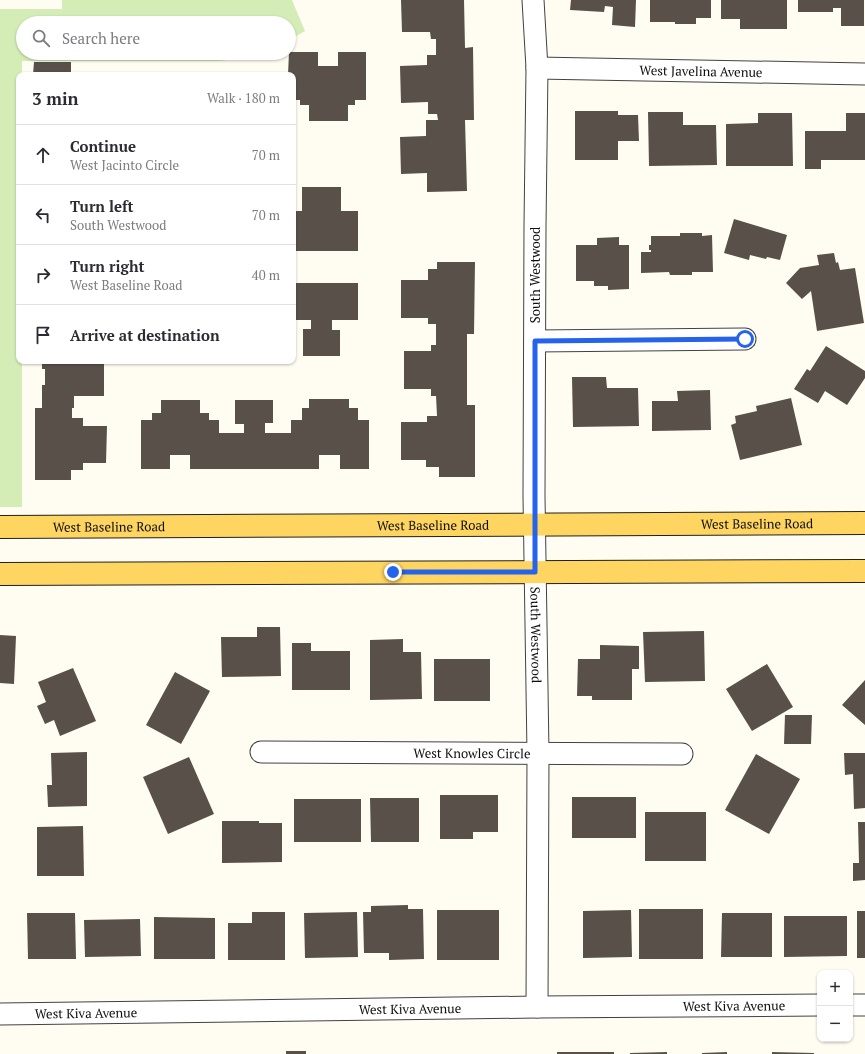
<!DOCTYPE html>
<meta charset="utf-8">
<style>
body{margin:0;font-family:"PT Serif",serif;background:#f2f2f3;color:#2b2b33}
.controls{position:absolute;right:12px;bottom:12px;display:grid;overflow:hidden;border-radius:8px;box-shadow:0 1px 3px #0004}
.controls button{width:36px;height:36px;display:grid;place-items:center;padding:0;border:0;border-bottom:1px solid #e1e1e2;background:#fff;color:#2b2b33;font:20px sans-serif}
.stop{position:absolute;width:12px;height:12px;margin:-9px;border:3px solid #2563eb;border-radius:50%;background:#fff}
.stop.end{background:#2563eb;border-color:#fff;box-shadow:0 1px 4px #0008}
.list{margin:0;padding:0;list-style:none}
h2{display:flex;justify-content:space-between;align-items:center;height:52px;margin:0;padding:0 16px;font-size:17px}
h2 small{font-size:13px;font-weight:400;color:#7c7c81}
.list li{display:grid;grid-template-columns:26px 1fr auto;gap:12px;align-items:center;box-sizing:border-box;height:60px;padding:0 16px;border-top:1px solid #e1e1e2}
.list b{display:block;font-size:15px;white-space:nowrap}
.list p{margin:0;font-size:13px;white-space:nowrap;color:#7c7c81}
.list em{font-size:13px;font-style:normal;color:#7c7c81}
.icon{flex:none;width:22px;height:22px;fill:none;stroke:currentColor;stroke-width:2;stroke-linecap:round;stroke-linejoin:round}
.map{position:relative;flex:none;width:865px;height:1054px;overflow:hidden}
.search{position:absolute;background:#fff;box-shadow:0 1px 3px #0004;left:16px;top:16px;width:280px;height:44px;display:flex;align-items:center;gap:10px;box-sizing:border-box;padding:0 14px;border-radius:22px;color:#7c7c81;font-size:15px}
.panel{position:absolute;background:#fff;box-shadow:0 1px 3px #0004;left:16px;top:72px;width:280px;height:292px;border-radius:8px}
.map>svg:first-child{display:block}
.green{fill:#d4edb7}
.building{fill:#59504a}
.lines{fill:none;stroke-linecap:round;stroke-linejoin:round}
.minor-casing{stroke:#424242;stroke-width:23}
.primary-casing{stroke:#202020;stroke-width:24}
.minor{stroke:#fff;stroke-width:21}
.primary{stroke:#ffd561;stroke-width:22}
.route{stroke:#2563eb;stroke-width:5}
.labels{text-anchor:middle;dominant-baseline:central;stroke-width:4;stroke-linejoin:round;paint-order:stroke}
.street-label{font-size:13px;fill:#0f0f0f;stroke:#fff}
</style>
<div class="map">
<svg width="865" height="1054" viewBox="0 0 865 1054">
<rect width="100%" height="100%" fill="#fffcf1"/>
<polygon class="green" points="62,0 292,0 305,31 289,40 289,23 23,23 23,53 261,53 252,57 219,61 22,61 22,75 19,75 19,361 22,361 22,507 0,507 0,9 62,9"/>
<g class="building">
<polygon points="401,0 464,0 465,48 473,47 474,120 465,120 467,191 427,192 427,173 401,174 400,137 426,136 426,120 438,120 437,114 428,114 428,102 401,103 400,66 427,65 427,55 436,55 436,39 431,39 430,32 402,32"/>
<polygon points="571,0 636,0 635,27 612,25 613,7 605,6 604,12 570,10"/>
<polygon points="650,0 711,0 711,18 696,18 696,24 675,24 675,22 650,22"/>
<polygon points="721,0 787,0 787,29 740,29 740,19 721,19"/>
<polygon points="798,0 864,0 864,26 841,26 841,8 833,8 833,12 798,12"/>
<polygon points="289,52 318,52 318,66 338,66 338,52 366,52 366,100 355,100 355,105 348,105 348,121 309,121 309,105 300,105 300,100 293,100 293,75 288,75"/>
<polygon points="34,62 71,62 71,75 33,75"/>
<polygon points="575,111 618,111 618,115 638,115 639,141 618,141 618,160 575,160"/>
<polygon points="648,112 683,112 683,125 716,125 717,165 649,166"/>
<polygon points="758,113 792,113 793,166 726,166 726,124 758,123"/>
<polygon points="846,113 865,113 865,160 821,160 821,169 805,169 805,131 846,131"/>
<polygon points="302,187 341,187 341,211 358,211 358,251 293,251 293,211 302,211"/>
<polygon points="734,219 787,235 780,260 767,257 766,259 750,255 749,260 724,253"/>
<polygon points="680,233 702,233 702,236 712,235 713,272 692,272 692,275 670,275 669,272 641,273 641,252 651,252 651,250 649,250 649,245 651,245 651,236 680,236"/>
<polygon points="619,237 619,245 629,245 629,289 608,290 608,286 594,286 594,281 576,281 576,245 597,245 597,238"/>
<polygon points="834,253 836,263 838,262 840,270 855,268 864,323 817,331 811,291 802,299 786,283 800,268 819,265 817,255"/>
<polygon points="437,262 475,262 474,334 467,334 467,405 475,405 475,477 439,477 439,467 426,467 426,460 401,460 401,422 427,422 427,416 437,416 436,396 431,396 431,389 404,389 404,351 431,351 431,345 436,345 436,324 428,324 428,318 401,318 401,280 428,280 428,269 437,269"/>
<polygon points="293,283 358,283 358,320 332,320 332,330 340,330 340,356 303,356 303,329 311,329 311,320 293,320"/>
<polygon points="826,346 865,371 865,378 847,405 825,391 818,403 794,389 807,369 810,371"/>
<polygon points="42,361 104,361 104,396 74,396 74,408 72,408 72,418 83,418 83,426 107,426 106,463 83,463 83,470 71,470 71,480 35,480 35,408 42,408 42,385 45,385 45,369 42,369"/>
<polygon points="572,377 606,377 607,388 638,388 639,426 573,427"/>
<polygon points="710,390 711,430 652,431 652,401 678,401 677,391"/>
<polygon points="791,398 802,445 740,460 731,425 736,423 735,416 757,411 756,406"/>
<polygon points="309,399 349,399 349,408 358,408 358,420 369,420 369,469 340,469 340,455 319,455 319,469 190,469 190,455 170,455 170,469 141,469 141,420 152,420 152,413 161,413 161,400 200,400 200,413 209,413 209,420 219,420 219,433 244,433 244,424 235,424 235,400 273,400 273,423 265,423 265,433 291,433 291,420 302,420 302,408 309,408"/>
<polygon points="257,627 280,627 281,676 222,677 221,637 257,637"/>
<polygon points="704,631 705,681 645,682 643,632"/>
<polygon points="0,635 16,636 14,684 0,683"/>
<polygon points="403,639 403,652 421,652 422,699 370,700 370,640"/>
<polygon points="292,643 311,643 311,651 350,651 350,690 292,690"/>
<polygon points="600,645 639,646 639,669 632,669 632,700 592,700 592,696 577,696 578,659 600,659"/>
<rect x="434" y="659" width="56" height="42"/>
<polygon points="767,664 793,707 752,731 726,689"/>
<polygon points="73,668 96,721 60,736 54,720 45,724 37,706 46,702 38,682"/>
<polygon points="175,672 210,691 181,744 146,725"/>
<polygon points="865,680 865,725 842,705"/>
<polygon points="785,715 812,715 811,744 784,744"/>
<polygon points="87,752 87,806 48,807 47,785 52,785 51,753"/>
<polygon points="844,753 865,753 865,808 854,809 853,774 845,775"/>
<polygon points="756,754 800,779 769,834 725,810"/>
<polygon points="189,757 214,814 168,834 143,777"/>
<polygon points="440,795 498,795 498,832 473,832 473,839 440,839"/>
<rect x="572" y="797" width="64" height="41"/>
<polygon points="370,798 419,798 419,842 371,842"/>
<rect x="294" y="799" width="67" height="43"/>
<rect x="645" y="812" width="61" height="49"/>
<polygon points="222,821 259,821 259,823 282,823 282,862 222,863"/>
<polygon points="858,822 865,822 865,880 853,881 853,863 859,863"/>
<polygon points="83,826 84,876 37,876 37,827"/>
<polygon points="408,905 408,909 423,909 424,959 389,960 389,953 364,953 363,912 371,912 371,906"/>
<rect x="639" y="909" width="64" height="50"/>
<rect x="437" y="910" width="62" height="50"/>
<polygon points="631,910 632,957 583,958 583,911"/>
<rect x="857" y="911" width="8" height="47"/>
<polygon points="252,912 285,912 285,960 228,960 228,923 252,923"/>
<polygon points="357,912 358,957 305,958 304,913"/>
<polygon points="27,913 75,913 76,959 28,959"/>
<polygon points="722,913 772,913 772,957 721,957"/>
<polygon points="784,916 847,916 847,956 784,957"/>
<polygon points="154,917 215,918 215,959 154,959"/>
<polygon points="140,919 141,956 85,957 84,920"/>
<rect x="286" y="1051" width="20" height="3"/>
<rect x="557" y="1052" width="57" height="2"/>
<polygon points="667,1052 667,1054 630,1054 630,1053"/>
<polygon points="727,1052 727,1054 702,1054 702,1053"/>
<polygon points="772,1052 814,1053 814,1054 772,1054"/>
</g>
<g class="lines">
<g class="minor-casing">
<g id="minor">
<path id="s1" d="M533,0L537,68L535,226L534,496L538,753L537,1007"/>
<path id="s2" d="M537,68L865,74"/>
<polyline points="535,341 745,339"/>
<path id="s3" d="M261,752L682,754"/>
<polyline points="850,1005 865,1005"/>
<path id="s4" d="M0,1014L537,1007L820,1005"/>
</g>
</g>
<g class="primary-casing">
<g id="primary">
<path id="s5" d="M0,527L865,523"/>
<polyline points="0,574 865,571"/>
</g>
</g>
<use href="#minor" class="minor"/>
<use href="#primary" class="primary"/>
</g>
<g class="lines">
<polyline class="route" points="393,572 535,572 535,341 745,339"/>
</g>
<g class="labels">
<g class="street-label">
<text stroke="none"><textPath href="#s2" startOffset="164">West Javelina Avenue</textPath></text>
<text transform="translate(535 275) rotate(-90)">South Westwood</text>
<text stroke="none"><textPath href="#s5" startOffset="757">West Baseline Road</textPath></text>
<text stroke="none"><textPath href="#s5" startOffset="433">West Baseline Road</textPath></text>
<text stroke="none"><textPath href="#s5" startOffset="109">West Baseline Road</textPath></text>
<text stroke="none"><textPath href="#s1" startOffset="635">South Westwood</textPath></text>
<text stroke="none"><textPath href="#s3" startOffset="211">West Knowles Circle</textPath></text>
<text stroke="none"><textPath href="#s4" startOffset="734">West Kiva Avenue</textPath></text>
<text stroke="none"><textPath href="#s4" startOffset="410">West Kiva Avenue</textPath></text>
<text stroke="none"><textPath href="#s4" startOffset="86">West Kiva Avenue</textPath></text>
</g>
</g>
</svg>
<div class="controls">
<button>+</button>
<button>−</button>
</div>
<div class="stop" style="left:745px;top:339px"></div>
<div class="stop end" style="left:393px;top:572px"></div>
<div class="search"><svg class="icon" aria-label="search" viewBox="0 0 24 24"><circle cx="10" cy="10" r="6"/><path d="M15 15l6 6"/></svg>Search here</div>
<section class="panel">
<h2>3 min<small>Walk · 180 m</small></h2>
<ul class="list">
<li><svg class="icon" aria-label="ahead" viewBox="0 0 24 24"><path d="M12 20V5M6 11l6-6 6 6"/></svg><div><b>Continue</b><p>West Jacinto Circle</p></div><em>70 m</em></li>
<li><svg class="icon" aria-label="left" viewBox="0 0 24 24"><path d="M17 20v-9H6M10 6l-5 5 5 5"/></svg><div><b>Turn left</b><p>South Westwood</p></div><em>70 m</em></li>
<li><svg class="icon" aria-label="right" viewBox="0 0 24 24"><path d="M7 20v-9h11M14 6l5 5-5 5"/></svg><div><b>Turn right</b><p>West Baseline Road</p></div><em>40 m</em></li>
<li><svg class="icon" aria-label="arrive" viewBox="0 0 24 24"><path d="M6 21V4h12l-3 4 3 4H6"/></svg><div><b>Arrive at destination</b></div></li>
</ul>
</section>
</div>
